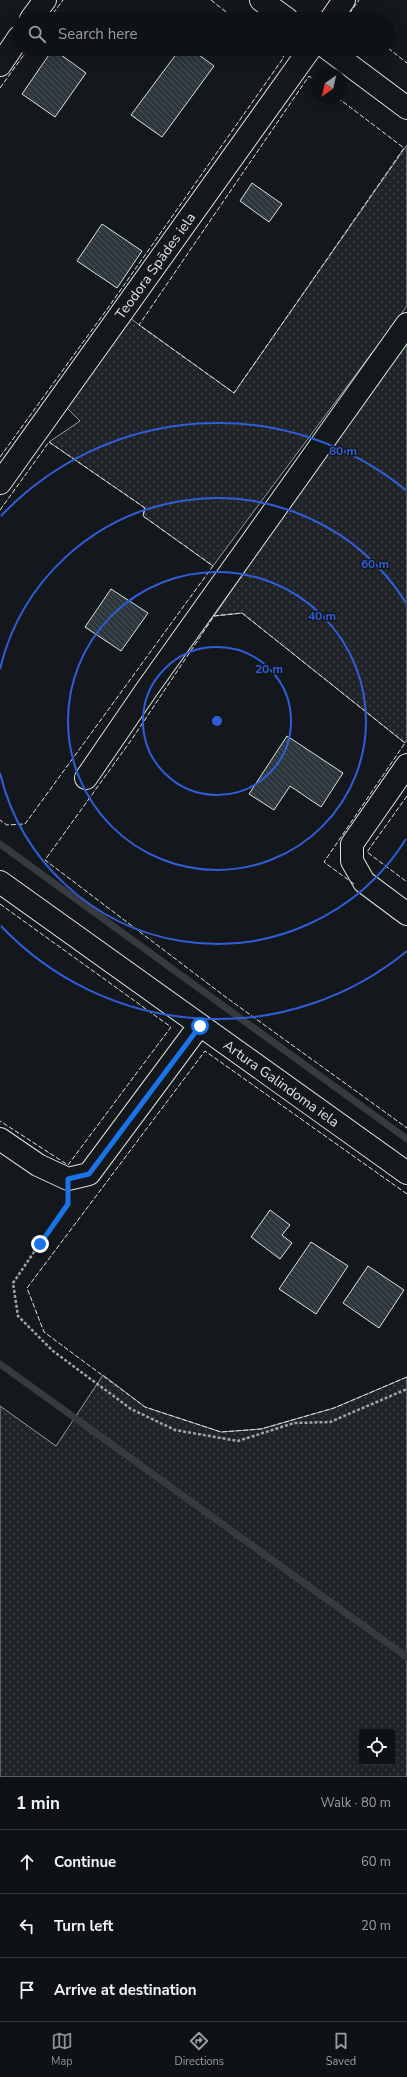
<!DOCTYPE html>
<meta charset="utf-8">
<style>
body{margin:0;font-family:"Nunito Sans",sans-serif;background:#181b1e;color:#f1f3f6}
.controls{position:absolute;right:12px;bottom:12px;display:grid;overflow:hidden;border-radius:4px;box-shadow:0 4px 16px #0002}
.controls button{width:36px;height:36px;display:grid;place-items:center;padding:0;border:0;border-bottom:1px solid #2f3234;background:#0f1215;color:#f1f3f6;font:20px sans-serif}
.compass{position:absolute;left:311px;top:68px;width:36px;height:36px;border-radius:50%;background:#0f1215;box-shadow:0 4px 16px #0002;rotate:214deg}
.stop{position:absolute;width:12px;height:12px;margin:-9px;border:3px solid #1a73e8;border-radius:50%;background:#fff}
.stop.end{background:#1a73e8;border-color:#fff;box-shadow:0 1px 4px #0008}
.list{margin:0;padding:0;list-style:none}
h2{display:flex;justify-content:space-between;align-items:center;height:52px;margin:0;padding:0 16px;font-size:17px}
h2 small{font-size:13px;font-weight:400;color:#9b9ea0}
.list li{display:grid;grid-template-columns:26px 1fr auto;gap:12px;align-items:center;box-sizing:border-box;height:64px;padding:0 16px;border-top:1px solid #2f3234}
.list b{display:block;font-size:15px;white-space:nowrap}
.list em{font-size:13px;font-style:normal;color:#9b9ea0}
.icon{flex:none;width:22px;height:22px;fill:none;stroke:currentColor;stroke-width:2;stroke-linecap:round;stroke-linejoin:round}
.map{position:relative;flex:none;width:407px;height:1777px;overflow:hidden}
.search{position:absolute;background:#0f1215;box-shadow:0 4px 16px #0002;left:12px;right:12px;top:12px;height:44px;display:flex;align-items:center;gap:10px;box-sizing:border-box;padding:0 14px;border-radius:22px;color:#9b9ea0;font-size:15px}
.sheet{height:244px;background:#0f1215}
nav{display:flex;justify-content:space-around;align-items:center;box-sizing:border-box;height:56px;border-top:1px solid #2f3234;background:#0f1215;font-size:11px;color:#9b9ea0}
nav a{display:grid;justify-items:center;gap:2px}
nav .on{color:#8c9099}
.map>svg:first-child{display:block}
.green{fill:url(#green-dots);stroke:#939e99;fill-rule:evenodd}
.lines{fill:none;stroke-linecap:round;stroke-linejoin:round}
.stream{stroke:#363b3e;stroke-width:7}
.building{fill:url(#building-back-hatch);stroke:#d8e6dc}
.minor-casing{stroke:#d8e6dc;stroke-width:24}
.path{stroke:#9da8a2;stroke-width:2.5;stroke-dasharray:3 2;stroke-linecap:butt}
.minor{stroke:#14181c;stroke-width:22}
.fence{stroke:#d8e6dc;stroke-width:1;stroke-dasharray:5 2;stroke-linecap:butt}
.route{stroke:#1a73e8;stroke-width:5}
.ring{fill:none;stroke:#305dd8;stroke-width:2}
.labels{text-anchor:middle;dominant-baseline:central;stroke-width:3;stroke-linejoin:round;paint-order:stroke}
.street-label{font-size:14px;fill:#d8e6dc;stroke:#14181c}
.centre{fill:#305dd8;stroke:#14181c;stroke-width:2}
.ring-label{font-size:12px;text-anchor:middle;font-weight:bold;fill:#305dd8;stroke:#14181c;stroke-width:3;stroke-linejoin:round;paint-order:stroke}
</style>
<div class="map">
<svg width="407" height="1777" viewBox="0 0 407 1777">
<defs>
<pattern id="green-dots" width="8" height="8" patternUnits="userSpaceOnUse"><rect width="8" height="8" fill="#202428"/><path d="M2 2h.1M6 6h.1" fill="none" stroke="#404447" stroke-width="1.8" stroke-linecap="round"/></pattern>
<pattern id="building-back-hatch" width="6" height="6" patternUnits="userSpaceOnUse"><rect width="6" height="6" fill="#2c363c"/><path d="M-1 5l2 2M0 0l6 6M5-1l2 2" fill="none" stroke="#4a5358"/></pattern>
</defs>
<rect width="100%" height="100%" fill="#14181c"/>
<g class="green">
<polygon points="407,145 407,306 213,566 143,516 145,508 49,442 80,421 64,405 127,316 234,393"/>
<polygon points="407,336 407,740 405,743 242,613 214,616"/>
<path d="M103,1375L145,1407L221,1432L261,1429L334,1408L407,1377V1777H0V1406L56,1446ZM362,1732H392V1762H362Z"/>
</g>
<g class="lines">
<g class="stream">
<polyline points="0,844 407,1139"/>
<polyline points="0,1364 407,1657"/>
</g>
</g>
<g class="building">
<polygon points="53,49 86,73 55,117 22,94"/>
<polygon points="180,49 191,49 214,66 162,137 131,115"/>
<polygon points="252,183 282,204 269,222 240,201"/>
<polygon points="102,224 142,251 117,288 77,261"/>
<polygon points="111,589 148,613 121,651 85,627"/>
<polygon points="287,736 343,773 321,807 290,786 274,810 249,794"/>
<polygon points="270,1210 290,1225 282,1235 292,1243 280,1259 251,1237"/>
<polygon points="311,1242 348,1266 316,1314 279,1289"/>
<polygon points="368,1266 404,1290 379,1328 343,1303"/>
</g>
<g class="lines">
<g class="minor-casing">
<g id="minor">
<polyline points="261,0 287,19"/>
<polyline points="31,19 45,0"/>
<polyline points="331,19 344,0"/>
<polyline points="328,49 407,108"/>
<polyline points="0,65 19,37"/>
<path id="s1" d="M0,483L310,49"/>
<polyline points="407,765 352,844 352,861 364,882 407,914"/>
<polyline points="86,778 147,689 407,324"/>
<path id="s2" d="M0,882L407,1173"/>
<polyline points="0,1139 38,1165 68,1179 89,1174 199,1026"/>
</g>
</g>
<polyline class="path" points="68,1202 13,1283 18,1316 53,1351 131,1409 175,1430 238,1441 294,1423 330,1422 407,1389"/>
<use href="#minor" class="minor"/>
<g class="fence">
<polyline points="211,0 235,19"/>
<polyline points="49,19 63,0"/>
<polyline points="349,19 347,17 359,0"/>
<polyline points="388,48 407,63"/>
<polyline points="317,82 309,76 139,325 234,393 404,148 338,98"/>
<polyline points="0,88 28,49"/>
<polyline points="0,457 110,305 284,57 274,49"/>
<polyline points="0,510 49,442 145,508 143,516 213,566 25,824 7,825 0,820"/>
<polyline points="407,796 367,852 407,882"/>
<polyline points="354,884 324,862 405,743 242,613 214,616 132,739 45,860 227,998 407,1128"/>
<polyline points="0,904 171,1027 68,1165 0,1121"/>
<polyline points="407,1194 205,1051 27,1288 44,1332 145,1407 221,1432 261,1429 334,1408 407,1377"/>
</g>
</g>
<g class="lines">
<polyline class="route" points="40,1244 68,1204 68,1179 89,1174 200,1026"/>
</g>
<g class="ring">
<circle cx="217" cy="721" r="74"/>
<circle cx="217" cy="721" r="149"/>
<path d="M406 839A223 223 0 0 1 0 773M0 669A223 223 0 0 1 406 603"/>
<path d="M407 951A298 298 0 0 1 1 926M1 516A298 298 0 0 1 407 491"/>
</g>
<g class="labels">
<g class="street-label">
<text stroke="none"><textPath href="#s1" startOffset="267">Teodora Spādes iela</textPath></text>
<text stroke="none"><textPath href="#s2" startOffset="346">Artura Galindoma iela</textPath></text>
</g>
</g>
<circle cx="217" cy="721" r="6" class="centre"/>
<g class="ring-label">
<text x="343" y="455">80 m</text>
<text x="375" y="568">60 m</text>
<text x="322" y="620">40 m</text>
<text x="269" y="673">20 m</text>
</g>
</svg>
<div class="controls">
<button><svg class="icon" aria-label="locate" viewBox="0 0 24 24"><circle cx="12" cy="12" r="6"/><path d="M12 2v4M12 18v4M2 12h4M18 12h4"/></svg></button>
</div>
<svg class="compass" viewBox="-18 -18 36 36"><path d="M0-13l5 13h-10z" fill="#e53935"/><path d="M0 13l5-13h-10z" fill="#9b9ea0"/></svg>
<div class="stop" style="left:200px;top:1026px"></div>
<div class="stop end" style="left:40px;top:1244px"></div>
<div class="search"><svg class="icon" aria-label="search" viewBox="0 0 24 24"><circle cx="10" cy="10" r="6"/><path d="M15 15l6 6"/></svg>Search here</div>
</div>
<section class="sheet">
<h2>1 min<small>Walk · 80 m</small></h2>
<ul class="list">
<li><svg class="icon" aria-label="ahead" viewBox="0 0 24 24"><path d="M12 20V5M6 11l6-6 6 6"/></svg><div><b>Continue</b></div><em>60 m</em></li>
<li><svg class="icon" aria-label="left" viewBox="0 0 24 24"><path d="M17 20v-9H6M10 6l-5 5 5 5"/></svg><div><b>Turn left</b></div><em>20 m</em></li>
<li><svg class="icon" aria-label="arrive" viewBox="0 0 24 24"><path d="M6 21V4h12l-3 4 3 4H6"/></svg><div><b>Arrive at destination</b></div></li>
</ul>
</section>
<nav>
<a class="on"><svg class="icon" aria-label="map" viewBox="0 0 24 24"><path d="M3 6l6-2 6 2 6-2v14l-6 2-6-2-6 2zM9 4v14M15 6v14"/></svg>Map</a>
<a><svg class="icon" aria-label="directions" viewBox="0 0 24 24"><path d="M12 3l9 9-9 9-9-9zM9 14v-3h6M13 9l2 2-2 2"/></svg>Directions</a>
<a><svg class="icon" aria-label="saved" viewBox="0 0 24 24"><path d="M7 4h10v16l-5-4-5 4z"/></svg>Saved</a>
</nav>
